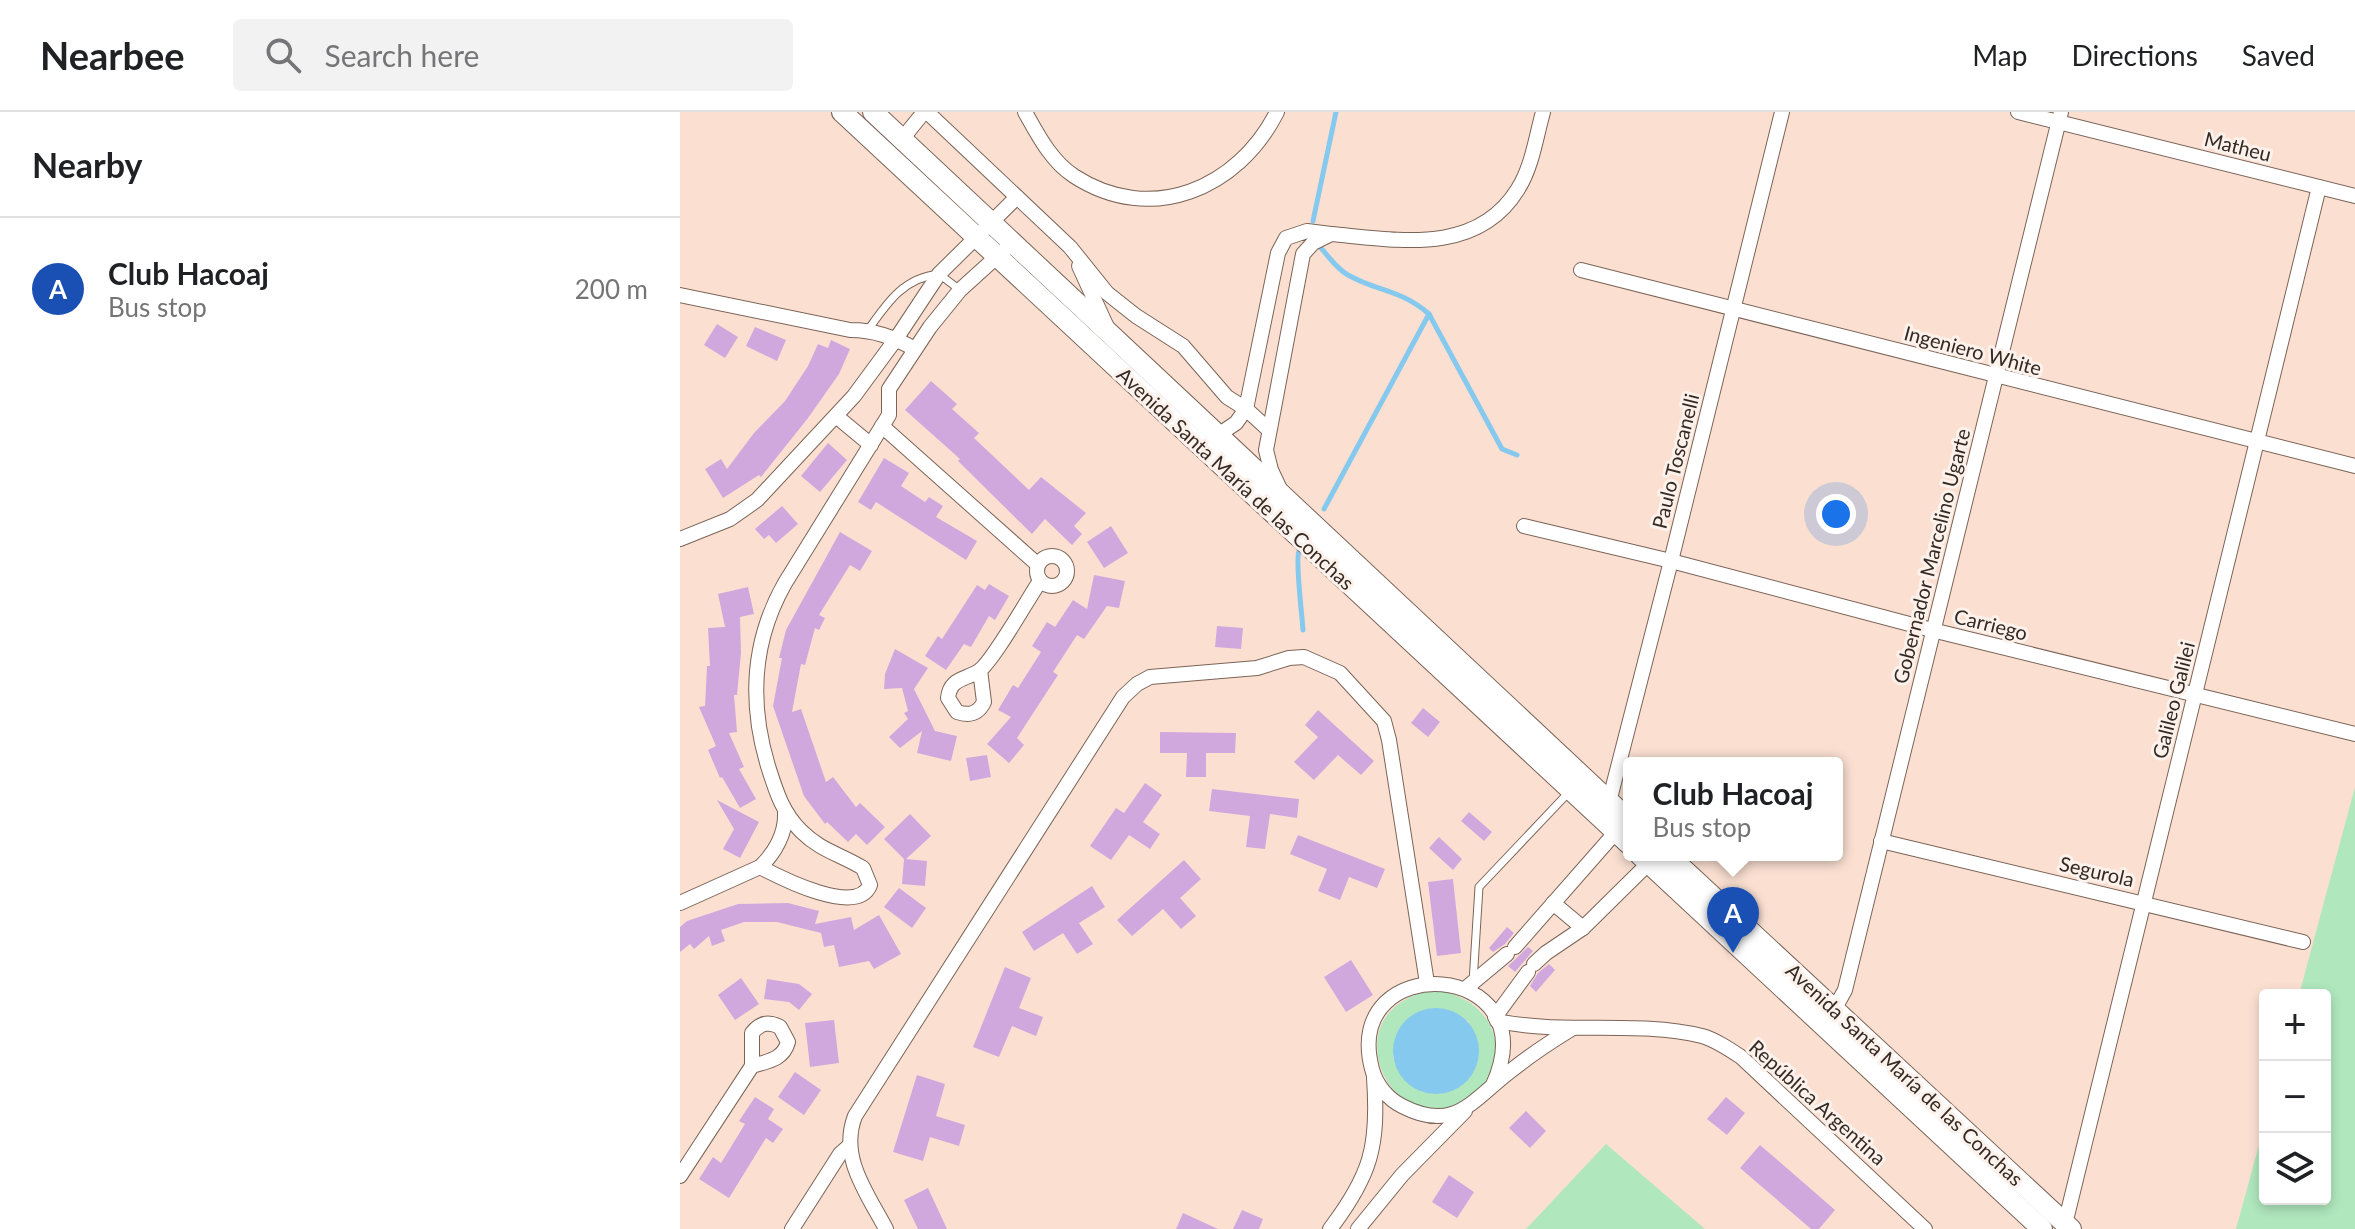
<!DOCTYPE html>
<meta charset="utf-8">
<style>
body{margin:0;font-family:Lato,sans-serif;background:#f2f2f2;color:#202124}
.controls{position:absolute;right:24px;bottom:24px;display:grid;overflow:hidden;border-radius:8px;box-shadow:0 4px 12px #0003}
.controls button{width:72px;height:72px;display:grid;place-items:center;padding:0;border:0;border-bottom:2px solid #e0e0e0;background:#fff;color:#202124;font:40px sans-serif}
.you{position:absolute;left:1156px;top:402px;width:28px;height:28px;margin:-20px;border:6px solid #fff;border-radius:50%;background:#1a73e8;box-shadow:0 0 0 12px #1a73e833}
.badge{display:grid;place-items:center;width:52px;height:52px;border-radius:50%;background:#7c3aed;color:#fff;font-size:26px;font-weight:700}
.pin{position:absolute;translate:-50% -66px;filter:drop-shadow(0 2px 4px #0008)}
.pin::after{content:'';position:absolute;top:42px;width:28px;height:24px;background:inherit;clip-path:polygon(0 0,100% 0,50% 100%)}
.popup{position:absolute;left:943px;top:645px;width:220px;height:104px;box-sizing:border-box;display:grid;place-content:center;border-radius:8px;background:#fff;filter:drop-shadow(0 2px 6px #0005);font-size:26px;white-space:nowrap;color:#757577}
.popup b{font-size:30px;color:#202124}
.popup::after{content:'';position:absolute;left:50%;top:100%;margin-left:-16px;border:16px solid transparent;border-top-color:#fff}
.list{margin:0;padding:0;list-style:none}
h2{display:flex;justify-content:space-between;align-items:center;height:104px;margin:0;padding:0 32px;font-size:34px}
h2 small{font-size:26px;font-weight:400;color:#757577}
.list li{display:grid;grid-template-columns:52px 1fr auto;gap:24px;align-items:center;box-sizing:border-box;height:144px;padding:0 32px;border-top:2px solid #e0e0e0}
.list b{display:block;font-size:30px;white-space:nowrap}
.list p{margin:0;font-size:26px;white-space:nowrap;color:#757577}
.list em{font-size:26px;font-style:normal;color:#757577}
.icon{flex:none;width:44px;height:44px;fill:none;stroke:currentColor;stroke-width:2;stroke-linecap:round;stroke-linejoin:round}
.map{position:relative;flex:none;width:1675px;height:1117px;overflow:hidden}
header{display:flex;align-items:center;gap:48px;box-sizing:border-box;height:112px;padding:0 40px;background:#fff;border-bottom:2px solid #e0e0e0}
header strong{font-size:38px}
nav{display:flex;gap:44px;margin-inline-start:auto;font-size:28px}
.search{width:560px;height:72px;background:#f2f2f2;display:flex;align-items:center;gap:20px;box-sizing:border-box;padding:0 28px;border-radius:8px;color:#757577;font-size:30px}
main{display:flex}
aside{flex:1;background:#fff}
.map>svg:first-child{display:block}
.green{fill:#b0e7bd;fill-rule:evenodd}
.water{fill:#85c9ee}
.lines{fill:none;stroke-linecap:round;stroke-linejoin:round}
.stream{stroke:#85c9ee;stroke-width:5}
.building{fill:#d1a8dd}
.service-casing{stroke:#7b6457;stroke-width:9}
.minor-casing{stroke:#7b6457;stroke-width:16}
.secondary-casing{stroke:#7b6457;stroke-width:22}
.service{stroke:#fff;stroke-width:7}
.minor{stroke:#fff;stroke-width:14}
.secondary{stroke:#fff;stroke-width:20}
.labels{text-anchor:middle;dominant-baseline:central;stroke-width:6;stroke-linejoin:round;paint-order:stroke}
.street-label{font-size:20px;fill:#342a24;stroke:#fcf1eb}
</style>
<header>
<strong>Nearbee</strong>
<div class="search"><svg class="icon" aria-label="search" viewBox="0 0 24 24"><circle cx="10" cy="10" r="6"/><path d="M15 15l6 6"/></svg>Search here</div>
<nav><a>Map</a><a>Directions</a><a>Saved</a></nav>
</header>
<main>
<aside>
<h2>Nearby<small></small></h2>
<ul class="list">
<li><span class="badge" style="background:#1a4fb4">A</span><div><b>Club Hacoaj</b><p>Bus stop</p></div><em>200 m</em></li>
</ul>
</aside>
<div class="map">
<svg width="1675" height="1117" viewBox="0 0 1675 1117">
<rect width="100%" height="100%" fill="#fbe0d2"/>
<g class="green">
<polygon points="1675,675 1675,1117 1556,1117 1585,1011 1585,1087 1645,1087 1645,883 1619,883"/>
<path d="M754,878C794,882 827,915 812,958C807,973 796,980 784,988C714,1037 645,897 754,878ZM766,897L788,909L796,955L781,974L713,947L716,923Z"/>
<polygon points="926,1032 1025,1117 846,1117"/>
</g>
<circle class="water" cx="756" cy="939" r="43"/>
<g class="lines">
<g class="stream">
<polyline points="633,109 656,0"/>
<path d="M641,136C649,145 657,157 668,163C698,180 720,177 749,202"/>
<polyline points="644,397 749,202 822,337 837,343"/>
<path d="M619,439C615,448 622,502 623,518"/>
</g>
</g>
<g class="building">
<polygon points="37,212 58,225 45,246 24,233"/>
<polygon points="75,215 106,228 97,249 66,234"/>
<polygon points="151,228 170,237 159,262 128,306 81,365 79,363 43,386 25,357 41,347 47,357 74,321 105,289 128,254 138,232 148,236"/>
<polygon points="251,269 277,292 272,297 299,321 294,326 349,378 361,365 406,401 394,414 402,422 392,433 365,407 352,422 278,349 280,347 225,298"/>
<polygon points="148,331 167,348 140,380 121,364"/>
<polygon points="204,346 229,361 221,374 245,390 249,385 263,394 256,405 297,429 286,448 196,390 191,398 178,390"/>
<polygon points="102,394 118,412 96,431 89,423 84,427 75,417"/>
<polygon points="431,414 448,441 424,456 407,430"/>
<polygon points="160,420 192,439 180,459 170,453 139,503 145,506 139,518 135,516 125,553 121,552 112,600 121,597 146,670 153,665 176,695 180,691 205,715 187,733 176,722 168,730 147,710 145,712 124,684 93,594 102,546 99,546 106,518"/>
<polygon points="414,463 445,469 439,496 427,494 404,527 397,523 373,560 378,563 337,626 344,633 329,651 307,632 331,605 318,598 333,573 338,576 361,540 352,534 367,510 375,515 393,488 407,497"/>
<polygon points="309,472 329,484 315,508 309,504 291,535 284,532 266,558 245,544 258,524 262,527 297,473 305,478"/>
<polygon points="68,475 74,502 60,505 61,541 57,583 54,583 57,620 49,621 64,655 59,657 76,687 60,696 42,665 40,666 28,638 36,634 19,595 25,594 27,554 30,554 28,516 45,515 38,482"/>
<polygon points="537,514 563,516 561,537 535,535"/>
<polygon points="215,537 248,556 234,577 255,619 277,624 271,649 237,641 242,619 220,636 209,625 228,607 224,601 228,599 222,576 204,577 205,562"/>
<polygon points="743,596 760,610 748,625 731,611"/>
<polygon points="638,598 694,649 681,663 658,643 634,668 614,650 638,625 625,613"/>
<polygon points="480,620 556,621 555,641 526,641 526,665 506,665 507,641 480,641"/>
<polygon points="307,643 311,665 290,669 286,646"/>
<polygon points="465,671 482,683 463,710 480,722 470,737 449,723 431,748 410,734 436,696 444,701"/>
<polygon points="532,677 619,687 617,706 590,702 585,737 566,735 570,704 529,699"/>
<polygon points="37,688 79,710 60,746 43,737 54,717"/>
<polygon points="789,700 812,720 804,729 781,709"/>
<polygon points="230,702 251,724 226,747 247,749 245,774 222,772 224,747 204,727"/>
<polygon points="618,723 705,757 697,776 669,765 660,788 638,779 647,757 610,742"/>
<polygon points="759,725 782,747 773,758 749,736"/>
<polygon points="504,748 521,767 500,786 516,804 501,817 483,797 452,824 437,808"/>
<polygon points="773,767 781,841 757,844 748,770"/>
<polygon points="412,774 425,795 399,811 413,832 397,842 383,821 354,839 342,820"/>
<polygon points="219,776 246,796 232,816 204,795"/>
<polygon points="108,791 139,799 135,812 171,805 174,818 199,803 221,842 194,857 189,849 159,855 154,833 144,835 141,821 97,810 64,810 41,818 45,829 32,834 29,824 14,837 10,832 0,840 0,815 7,809 58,792"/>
<polygon points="827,815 834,821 825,832 813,840 809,836"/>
<polygon points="848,835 853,839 835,860 828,854"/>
<polygon points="671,848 693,883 666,900 644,865"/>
<polygon points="869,852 875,858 856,880 850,874 858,861"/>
<polygon points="325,855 351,866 339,896 363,905 356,924 332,914 319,945 293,935"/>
<polygon points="61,866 79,892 55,908 38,883"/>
<polygon points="87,867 119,872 132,882 119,898 109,890 84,887"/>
<polygon points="154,908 159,951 130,955 125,911"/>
<polygon points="115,960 141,978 124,1003 98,985"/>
<polygon points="237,963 265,972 256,1004 285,1013 279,1034 250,1025 243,1049 213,1040"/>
<polygon points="75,985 94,997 88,1007 103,1017 93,1031 86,1026 49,1086 19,1067 33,1045 41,1051 65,1012 59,1009"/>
<polygon points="1046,985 1065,1001 1047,1023 1027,1007"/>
<polygon points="846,999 866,1019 850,1036 829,1016"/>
<polygon points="1080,1033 1155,1098 1139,1117 1131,1117 1060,1056"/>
<polygon points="769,1063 794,1080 777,1106 752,1090"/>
<polygon points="248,1076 267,1117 238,1117 224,1088"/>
<polygon points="562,1098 583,1107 579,1117 553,1117"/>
<polygon points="503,1101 538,1117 496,1117"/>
</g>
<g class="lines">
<g class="service-casing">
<g id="service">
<path d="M188,218C207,191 223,166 259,162L280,178"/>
<polyline points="793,870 799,775 890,679"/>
</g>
</g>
<g class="minor-casing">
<g id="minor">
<polyline points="247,0 390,135 427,181 456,204 503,234 547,285 566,297 589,318"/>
<path d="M345,0C358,23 371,49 394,64C471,114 558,77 597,0"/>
<polyline points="1338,0 1675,84"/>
<polyline points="222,27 244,0"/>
<path d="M651,122C717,128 797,144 838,77C852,55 856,25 863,0"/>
<polyline points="399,154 427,215"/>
<polyline points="901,158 1675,354"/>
<path d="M0,183L170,218C194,218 213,225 235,237"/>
<polyline points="156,304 191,333"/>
<polyline points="202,314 357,452"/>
<polyline points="538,323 556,311 566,297 598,141 606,126 627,119 651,122 633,131 623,142 586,338 591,358 599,375"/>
<polyline points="844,414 991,449 1252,518 1675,622"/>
<polyline points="0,427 50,407 77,388 174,284 216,227 259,162 337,85"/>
<circle cx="372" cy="459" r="15"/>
<path d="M300,558L304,590C298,602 289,604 277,600L268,586C270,566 285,568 299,559C313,549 348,487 360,469"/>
<polyline points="928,694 991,449 1102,0"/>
<polyline points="1201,729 1623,830"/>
<path d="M80,755C101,766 177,805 190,773L183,756C160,742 141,739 121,719C102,700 96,679 88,654C69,591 72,529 105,471L209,303V277L250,215L280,178L332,131"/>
<path d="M0,791L80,755C95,741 106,721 105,701"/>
<polyline points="873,791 903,816"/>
<polyline points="835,835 942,713"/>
<polyline points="854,852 866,841 903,816 977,743"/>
<polyline points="785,877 827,842"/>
<polyline points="1155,896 1165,878 1381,0"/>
<polyline points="815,905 848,860"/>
<path d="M817,909C885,923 955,908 1022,924C1036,928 1049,937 1061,945L1245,1117"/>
<path d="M813,973C870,847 660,836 692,957C696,973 708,987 722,994C774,1021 792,989 828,961C849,944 870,930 893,916"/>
<path d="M0,1064L72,954V921C80,911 89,909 100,915L108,930C103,948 88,949 72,954"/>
<path d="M1385,1112C1467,765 1556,421 1639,75"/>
<polyline points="112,1117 160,1042 169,1034"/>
<path d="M206,1117C187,1081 159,1045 175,1004L443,585L457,572L470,565L577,556L609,546L624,545L660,561L704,609L709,628L747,871"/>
<path d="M650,1117C691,1063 699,1034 694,966"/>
<polyline points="678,1117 722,1063 785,999"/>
</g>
</g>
<g class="secondary-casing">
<g id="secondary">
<polyline points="162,0 949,732"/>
<polyline points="193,0 949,708"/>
<polyline points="960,743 1362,1117"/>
<polyline points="988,743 1391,1117"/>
</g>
</g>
<use href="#service" class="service"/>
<use href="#minor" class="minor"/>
<use href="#secondary" class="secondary"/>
</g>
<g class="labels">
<g class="street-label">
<text transform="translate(1558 34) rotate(14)">Matheu</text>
<text transform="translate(1293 238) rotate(15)">Ingeniero White</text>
<text transform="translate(995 349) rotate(-76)">Paulo Toscanelli</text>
<text transform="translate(556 366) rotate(43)">Avenida Santa María de las Conchas</text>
<text transform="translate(1251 444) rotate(-76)">Gobernador Marcelino Ugarte</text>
<text transform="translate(1311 512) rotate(14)">Carriego</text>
<text transform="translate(1493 588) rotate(-76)">Galileo Galilei</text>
<text transform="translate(1417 759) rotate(13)">Segurola</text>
<text transform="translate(1225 962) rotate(43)">Avenida Santa María de las Conchas</text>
<text transform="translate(1138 990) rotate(42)">República Argentina</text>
</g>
</g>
</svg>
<div class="controls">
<button>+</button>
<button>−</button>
<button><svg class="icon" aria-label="layers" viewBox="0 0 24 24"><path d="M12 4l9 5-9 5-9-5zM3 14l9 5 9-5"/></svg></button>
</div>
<div class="you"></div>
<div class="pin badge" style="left:1053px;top:841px;background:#1a4fb4">A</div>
<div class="popup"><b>Club Hacoaj</b>Bus stop</div>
</div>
</main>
